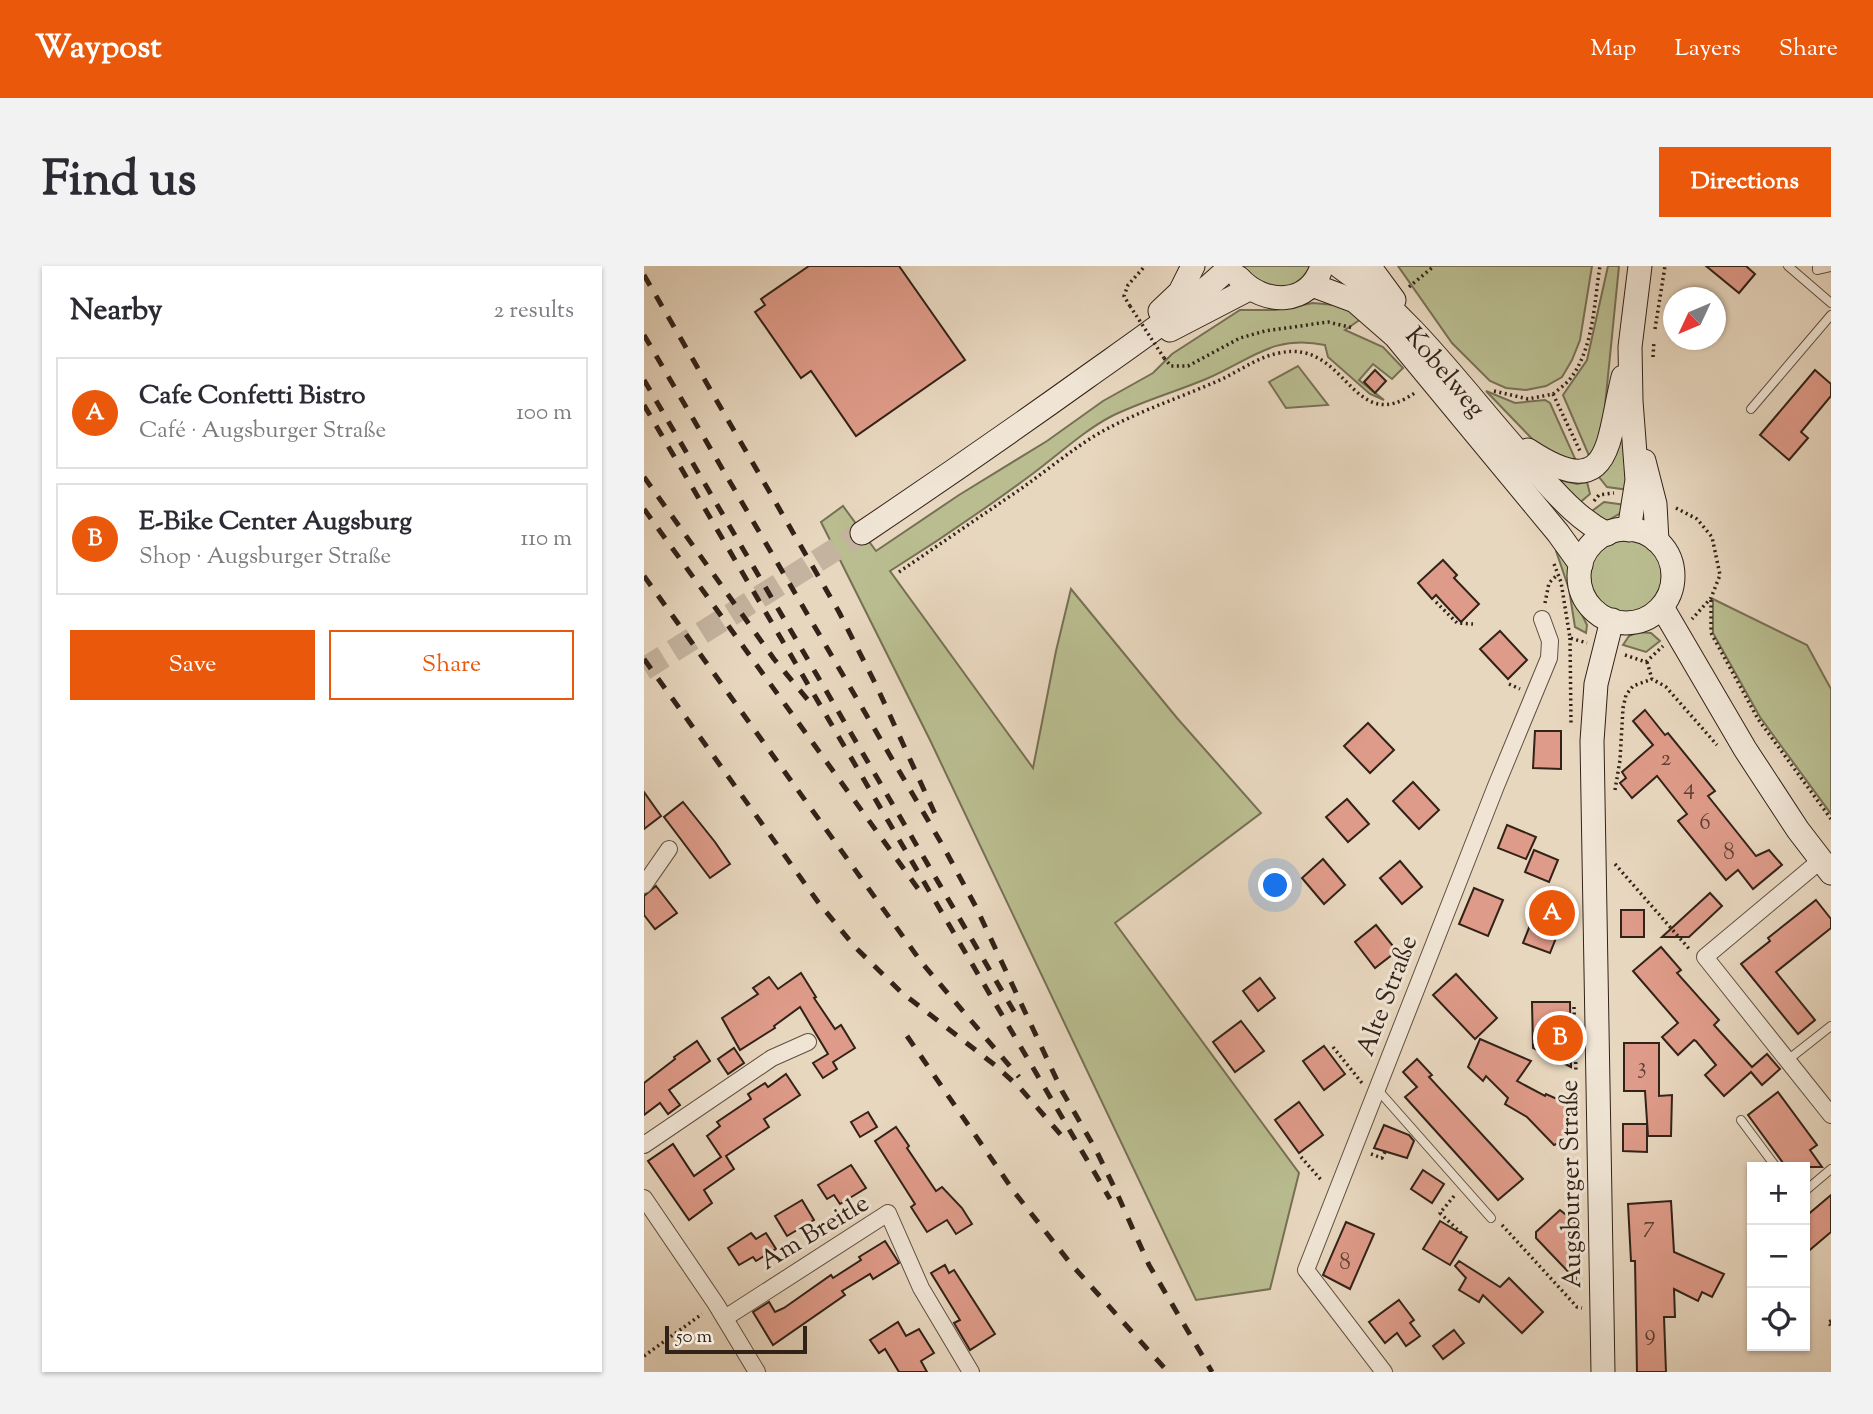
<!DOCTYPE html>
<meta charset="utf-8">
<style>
body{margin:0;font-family:"Sorts Mill Goudy",serif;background:#f2f2f3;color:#2b2b33}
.controls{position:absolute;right:21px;bottom:21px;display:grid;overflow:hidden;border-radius:0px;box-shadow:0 2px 5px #0004}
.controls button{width:63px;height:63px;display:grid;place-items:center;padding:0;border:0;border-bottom:2px solid #e1e1e2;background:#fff;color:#2b2b33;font:35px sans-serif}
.compass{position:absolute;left:1019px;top:21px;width:63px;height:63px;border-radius:50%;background:#fff;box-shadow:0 2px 5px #0004;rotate:226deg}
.scale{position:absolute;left:21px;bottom:18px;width:142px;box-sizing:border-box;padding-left:7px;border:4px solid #322218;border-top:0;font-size:19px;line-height:24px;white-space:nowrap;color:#322218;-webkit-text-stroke:5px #f0e5d5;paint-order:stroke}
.you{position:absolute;left:632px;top:620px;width:24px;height:24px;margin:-18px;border:5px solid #fff;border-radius:50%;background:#1a73e8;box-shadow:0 0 0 10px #1a73e833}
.badge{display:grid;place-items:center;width:46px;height:46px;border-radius:50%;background:#ea580c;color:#fff;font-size:23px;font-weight:700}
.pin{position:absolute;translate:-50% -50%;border:4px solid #fff;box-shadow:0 2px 7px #0006}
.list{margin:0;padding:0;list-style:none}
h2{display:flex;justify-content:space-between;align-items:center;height:91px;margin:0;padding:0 28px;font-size:30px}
h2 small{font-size:23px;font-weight:400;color:#7c7c81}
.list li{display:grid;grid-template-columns:46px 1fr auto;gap:21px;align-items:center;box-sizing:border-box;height:112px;margin:0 14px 14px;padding:0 14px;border:2px solid #e1e1e2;border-radius:0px}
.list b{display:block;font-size:26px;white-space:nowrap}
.list p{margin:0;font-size:23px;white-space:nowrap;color:#7c7c81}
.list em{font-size:23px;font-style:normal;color:#7c7c81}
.actions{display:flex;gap:14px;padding:21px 28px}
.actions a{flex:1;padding:16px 0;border:2px solid #ea580c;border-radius:0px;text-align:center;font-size:24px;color:#ea580c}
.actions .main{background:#ea580c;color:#fff}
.icon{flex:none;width:38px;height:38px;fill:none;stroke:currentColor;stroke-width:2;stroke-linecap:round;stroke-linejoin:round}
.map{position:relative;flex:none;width:1187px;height:1106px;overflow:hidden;border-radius:0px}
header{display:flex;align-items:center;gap:42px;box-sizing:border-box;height:98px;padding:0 35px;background:#ea580c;color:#fff}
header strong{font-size:33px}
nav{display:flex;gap:38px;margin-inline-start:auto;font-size:24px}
.intro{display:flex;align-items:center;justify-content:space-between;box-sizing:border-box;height:168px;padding:0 42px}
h1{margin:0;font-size:49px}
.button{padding:18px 32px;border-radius:0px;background:#ea580c;color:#fff;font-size:24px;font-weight:700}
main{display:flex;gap:42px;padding:0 42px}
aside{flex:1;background:#fff;border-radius:0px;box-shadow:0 2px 5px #0004}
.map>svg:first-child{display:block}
.green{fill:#b9bd90;stroke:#767054;stroke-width:2}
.building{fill:#df9b89;stroke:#322218;stroke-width:2}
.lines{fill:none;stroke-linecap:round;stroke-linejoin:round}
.secondary-tunnel{stroke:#c4b39e;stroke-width:23;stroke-dasharray:23 11;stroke-linecap:butt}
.lane-casing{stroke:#604f42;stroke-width:10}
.street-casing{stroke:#604f42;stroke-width:18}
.secondary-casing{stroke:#322218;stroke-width:25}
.path{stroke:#322218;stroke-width:3.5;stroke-dasharray:2 3.5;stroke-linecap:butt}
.lane{stroke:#f0e5d5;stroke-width:8}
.street{stroke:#f0e5d5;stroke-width:16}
.secondary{stroke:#f0e5d5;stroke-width:23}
.rail{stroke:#322218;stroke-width:5;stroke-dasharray:12 12;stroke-linecap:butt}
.path-bridge{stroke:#322218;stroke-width:3.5;stroke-dasharray:2 3.5;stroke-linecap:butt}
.labels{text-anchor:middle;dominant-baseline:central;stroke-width:6;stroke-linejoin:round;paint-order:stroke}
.number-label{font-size:23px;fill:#5d4034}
.street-label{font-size:26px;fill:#322218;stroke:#f0e5d5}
</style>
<header>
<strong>Waypost</strong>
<nav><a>Map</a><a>Layers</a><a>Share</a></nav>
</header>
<div class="intro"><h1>Find us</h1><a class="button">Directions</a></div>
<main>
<aside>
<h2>Nearby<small>2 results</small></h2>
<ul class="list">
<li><span class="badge">A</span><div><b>Cafe Confetti Bistro</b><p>Café · Augsburger Straße</p></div><em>100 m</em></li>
<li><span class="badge">B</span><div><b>E-Bike Center Augsburg</b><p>Shop · Augsburger Straße</p></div><em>110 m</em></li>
</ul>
<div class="actions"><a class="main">Save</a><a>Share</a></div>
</aside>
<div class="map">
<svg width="1187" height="1106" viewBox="0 0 1187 1106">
<rect width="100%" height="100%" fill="#e8d7bf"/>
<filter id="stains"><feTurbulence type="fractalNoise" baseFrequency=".00286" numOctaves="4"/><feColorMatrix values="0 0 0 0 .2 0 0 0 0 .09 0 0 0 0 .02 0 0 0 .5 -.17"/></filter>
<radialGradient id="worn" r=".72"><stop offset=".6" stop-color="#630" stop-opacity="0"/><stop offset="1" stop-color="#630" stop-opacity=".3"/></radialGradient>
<g class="green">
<path d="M600,0H666C660,14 642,27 625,22C620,20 615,15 611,12C605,8 602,6 600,0Z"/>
<polygon points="754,0 948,0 936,74 928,94 918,111 902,120 882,124 862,122 846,115 808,77"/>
<polygon points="964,0 975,0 958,170 946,192 919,129 943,94"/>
<path d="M669,37L701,40L717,53L701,64L739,81L759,102L748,113L729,98L715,114L740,134L726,128L684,91L681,79C629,68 607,94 562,113C531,126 499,135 468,150C439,165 413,190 387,209C341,243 294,275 246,305L389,502L412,385L427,323L533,452L617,547L471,657L655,907L626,1023L552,1034L286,474L177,256L199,240L232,285L315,229L403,175L459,135L509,107L528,88L596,44H631Z"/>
<polygon points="654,100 684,139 642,142 625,116"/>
<polygon points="842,125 871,137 901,134 906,137 933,197 895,180"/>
<polygon points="975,163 979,171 985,224 963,221 955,211 962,203"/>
<polygon points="915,214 933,218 943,216 946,228 933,239 913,216"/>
<polygon points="960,236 982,239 975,248 963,255 944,248"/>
<circle cx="982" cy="310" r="36"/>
<polygon points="916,279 925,301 929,330 943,359 942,367 931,361 925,323 912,285"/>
<polygon points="1069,333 1163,379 1187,423 1187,548 1116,451 1069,367"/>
<polygon points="993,366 1007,367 1016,375 1002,386 979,379 985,370"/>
</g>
<g class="building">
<polygon points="165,0 255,0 321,94 212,170 167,105 157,112 111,46 121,39 117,33"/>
<polygon points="1062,0 1102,0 1111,8 1095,27"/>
<polygon points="731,104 742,115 731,127 720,116"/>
<polygon points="1171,104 1187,118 1187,130 1157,166 1164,172 1145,194 1116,169"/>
<polygon points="799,294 813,309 810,312 835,338 817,356 792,329 788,333 774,317"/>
<polygon points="856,365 883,394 864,413 836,383"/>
<polygon points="1001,444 1021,469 1024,467 1071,525 1064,530 1112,590 1125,584 1138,599 1109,623 1094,604 1082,614 1034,555 1043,548 1013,510 988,532 976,517 982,512 978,506 1009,479 989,455"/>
<polygon points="724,457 750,484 726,507 700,480"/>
<polygon points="891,465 917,465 917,503 889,502"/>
<polygon points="769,516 795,544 775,563 749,535"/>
<polygon points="0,526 17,550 0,563"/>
<polygon points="703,533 725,558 704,576 682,551"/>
<polygon points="39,536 71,576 86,598 66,612 20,551"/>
<polygon points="863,559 892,571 882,593 854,582"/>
<polygon points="890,584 914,594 905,616 881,606"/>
<polygon points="679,593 701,619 680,638 658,612"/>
<polygon points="756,595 778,621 758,638 736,612"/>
<polygon points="12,620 33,647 11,663 0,649 0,630"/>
<polygon points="830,622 859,634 844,670 815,658"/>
<polygon points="899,626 926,637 906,687 879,677"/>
<polygon points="1066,627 1078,640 1045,671 1018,671"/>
<polygon points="1172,634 1187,653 1187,662 1132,706 1171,754 1154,768 1097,698 1126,675 1124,672"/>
<rect x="977" y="644" width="23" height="27"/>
<polygon points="732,659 753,685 731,702 711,676"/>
<polygon points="1017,681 1037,704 1033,707 1075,754 1070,759 1108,801 1123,788 1136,803 1118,819 1107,806 1080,830 1061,809 1072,799 1052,775 1050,774 1034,789 1018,771 1034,757 989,705"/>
<polygon points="157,707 172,731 170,732 191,763 197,759 211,782 189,796 193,803 179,812 169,797 184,788 156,741 130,760 131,762 96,784 78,752 114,728 109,722 125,711 134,723"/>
<polygon points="812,708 853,752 831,773 789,729"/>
<polygon points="616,712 631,732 614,745 599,725"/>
<polygon points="888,736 926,736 927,801 889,782"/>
<polygon points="597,755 620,785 591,806 569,776"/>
<polygon points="836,773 887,795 873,815 901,830 902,828 922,837 924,873 910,879 883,851 861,838 864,832 842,810 839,815 824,801"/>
<polygon points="53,775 66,795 25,824 36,839 24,848 16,837 0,849 0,817 31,793 30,791"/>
<polygon points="980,777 1015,777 1015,830 1028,829 1027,870 1004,870 1001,825 980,825"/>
<polygon points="680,780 701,808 680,824 659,795"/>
<polygon points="90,782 100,797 84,808 74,793"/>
<polygon points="773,793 788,809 785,811 879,913 854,934 761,831 773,821 759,806"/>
<polygon points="142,808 156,829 120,853 125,861 82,890 90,903 60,924 68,937 45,954 4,895 29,878 50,910 77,891 63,870 76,860 73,856 107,833 104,828 121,817 124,821"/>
<polygon points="1134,826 1173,879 1166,884 1178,901 1142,901 1104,849"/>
<polygon points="655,836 679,869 655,887 631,854"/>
<polygon points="224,846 233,861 216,871 207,856"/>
<polygon points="979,858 1003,858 1003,886 979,885"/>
<polygon points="740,859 765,869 770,875 763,892 730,882"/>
<polygon points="252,861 265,880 263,882 292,925 298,921 318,942 328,958 312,968 303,954 283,966 267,941 271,938 231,875"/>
<polygon points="207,899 222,922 196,938 190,929 183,933 174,919"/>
<polygon points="779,904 800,918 788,937 767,923"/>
<polygon points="1187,929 1187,966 1161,988 1161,951"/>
<polygon points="158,934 170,954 143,970 131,950"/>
<polygon points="1027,935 1030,986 1080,1008 1068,1031 1058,1026 1054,1035 1030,1023 1031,1051 1020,1051 1022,1106 993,1106 991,995 987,995 984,938"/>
<polygon points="916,944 932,957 932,1014 892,972 892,966"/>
<polygon points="796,955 823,971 806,999 779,983"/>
<polygon points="702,956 730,968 706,1023 679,1009"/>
<polygon points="107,967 112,973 122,967 132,983 112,995 109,991 95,999 84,982"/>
<polygon points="241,975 255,997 229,1013 226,1008 198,1025 201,1029 129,1079 109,1046 125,1036 131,1046 140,1042 187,1009 189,1012 217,994 215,991"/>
<polygon points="815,995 856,1021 865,1012 899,1046 878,1067 839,1029 835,1036 815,1024 822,1012 811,1000"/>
<polygon points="301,999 305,1007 310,1004 351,1068 326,1084 310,1057 316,1054 287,1007"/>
<polygon points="755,1034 770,1054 766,1057 776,1070 762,1080 753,1067 741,1077 725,1056"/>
<polygon points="254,1056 262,1070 275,1063 290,1087 277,1095 283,1106 255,1106 241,1083 235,1087 226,1074"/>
<polygon points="810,1064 820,1077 799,1093 789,1080"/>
</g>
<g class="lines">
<polyline class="secondary-tunnel" points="0,403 218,267"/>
<g class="lane-casing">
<g id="lane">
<polyline points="1144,0 1187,37"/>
<polyline points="1173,0 1173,4 1187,1"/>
<polyline points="1107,143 1187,49"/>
<polyline points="1145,793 1187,760"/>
<polyline points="733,823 847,952"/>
<polyline points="1097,854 1132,901"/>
<polyline points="1161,925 1187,903"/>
</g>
</g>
<g class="street-casing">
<g id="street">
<polyline points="1177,594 1061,691 1187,849"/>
<polyline points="0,619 25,583"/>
<polyline points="0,879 128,792 164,776"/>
<polyline points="0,932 72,1038 113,1106"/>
<polyline points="81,1052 244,947 277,1022 327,1106"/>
<polyline points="740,1106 662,1004 852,520 905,392 906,375 898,353"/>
</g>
</g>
<g class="secondary-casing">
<g id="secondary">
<path d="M695,0C770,52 823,130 884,197C909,223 930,251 963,268"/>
<polyline points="725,0 750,34"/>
<path d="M595,12C620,40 666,40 678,0"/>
<polyline points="668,19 711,35 751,70 914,267 937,299"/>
<polyline points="516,45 536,26 549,0"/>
<polyline points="526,64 605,23"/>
<path d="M884,184C969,240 963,174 979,111"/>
<polyline points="1000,195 1011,238 1013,275"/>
<circle cx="982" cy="310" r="47"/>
<polyline points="985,264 993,214 987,135 986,81 996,0"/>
<path d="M218,267C294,216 369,164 443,111C492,76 543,42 587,0"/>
<polyline points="1018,341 1101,483 1154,564 1187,607"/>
<polyline points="959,1106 948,475 952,418 968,354"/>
</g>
</g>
<g class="path">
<polyline points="765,21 790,0"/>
<polyline points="486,40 480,30 484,19 501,0"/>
<polyline points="1011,63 1021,0"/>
<polyline points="1009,91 1010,75"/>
<polyline points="520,92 527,100 544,100 596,72 621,65 684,56 709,62"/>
<polyline points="850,125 884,133 909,128"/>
<path d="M909,128C915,123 922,118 926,113C950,82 950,36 956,0"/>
<polyline points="909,128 936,185"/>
<polyline points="950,235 955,229 970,227"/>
<polyline points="1032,242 1053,253 1068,271 1076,309 1067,332 1048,353"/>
<polyline points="910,298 917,316 926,372 943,377"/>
<path d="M255,306C296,278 337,250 378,222C402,205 426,185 452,169C491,146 536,132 578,113C597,104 614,91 635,87C704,72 707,173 772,126"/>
<polyline points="1067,334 1067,367 1114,453 1187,553"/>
<polyline points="792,336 813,357 829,358"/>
<polyline points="901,337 905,317 914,308"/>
<polyline points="926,372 927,457"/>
<polyline points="981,389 1002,396"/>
<polyline points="1002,396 1019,380"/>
<polyline points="1003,396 1008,413 1022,421 1073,479"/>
<polyline points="865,418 876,423"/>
<polyline points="971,524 976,494 979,442 982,429 989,420 1008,413"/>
<polyline points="971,598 1047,685"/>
<polyline points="930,741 932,807"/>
<polyline points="689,781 718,817"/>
<polyline points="727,888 738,892 741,886"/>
<polyline points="657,891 678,915"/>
<polyline points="810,930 796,947 819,969"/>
<polyline points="858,959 933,1041 938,1042"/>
<polyline points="1187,1055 1184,1056 1187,1060"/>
<polyline points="0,1090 58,1048"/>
</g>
<use href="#lane" class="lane"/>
<use href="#street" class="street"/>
<use href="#secondary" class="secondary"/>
<g class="rail">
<polyline points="0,9 195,346 233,421 291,548"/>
<polyline points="0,69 299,580 332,641 418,825 452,884 471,923 505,999 568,1106"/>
<polyline points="0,114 375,754"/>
<polyline points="0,139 466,933"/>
<polyline points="0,211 130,393 164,434"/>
<polyline points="0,243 275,624"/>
<polyline points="0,310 278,697 375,811"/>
<polyline points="0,393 174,636 211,681 257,726 352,800 377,823 424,877"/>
<polyline points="263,770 371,927 427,998 524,1106"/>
</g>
<polyline class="path-bridge" points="486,40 520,92"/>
</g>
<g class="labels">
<g class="number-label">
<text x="1022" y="493">2</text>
<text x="1045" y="522">4</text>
<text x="1061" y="557">6</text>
<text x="1085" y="587">8</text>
<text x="998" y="801">3</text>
<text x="1005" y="960">7</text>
<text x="701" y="997">8</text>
<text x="1006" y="1068">9</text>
</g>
<g class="street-label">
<text transform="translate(800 107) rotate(50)">Kobelweg</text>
<text transform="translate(744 730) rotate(-69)">Alte Straße</text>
<text transform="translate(928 918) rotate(-91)">Augsburger Straße</text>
<text transform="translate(171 967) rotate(-31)">Am Breitle</text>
</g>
</g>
<rect width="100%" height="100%" filter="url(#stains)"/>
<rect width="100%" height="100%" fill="url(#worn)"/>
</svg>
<div class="controls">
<button>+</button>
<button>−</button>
<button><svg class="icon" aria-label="locate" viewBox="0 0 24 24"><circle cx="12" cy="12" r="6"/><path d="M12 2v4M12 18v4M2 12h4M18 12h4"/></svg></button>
</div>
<svg class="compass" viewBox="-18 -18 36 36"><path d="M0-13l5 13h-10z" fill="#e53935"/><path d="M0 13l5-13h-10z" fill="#7c7c81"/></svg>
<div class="scale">50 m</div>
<div class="you"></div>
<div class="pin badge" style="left:908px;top:647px">A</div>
<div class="pin badge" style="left:916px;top:772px">B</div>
</div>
</main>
